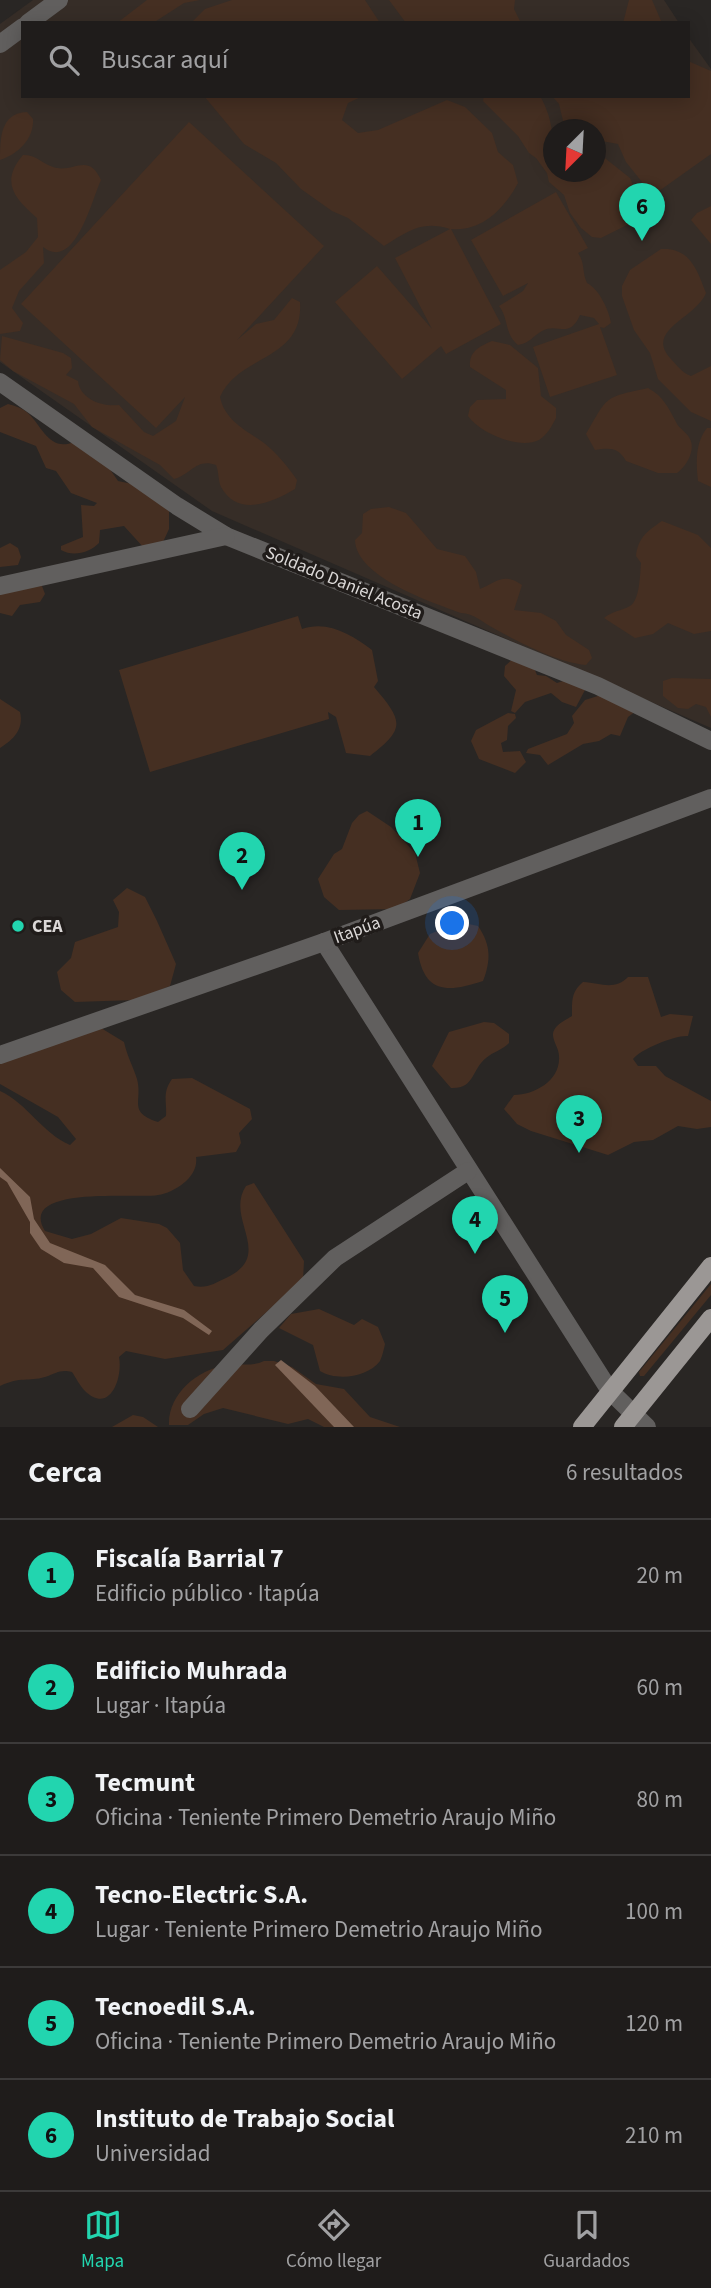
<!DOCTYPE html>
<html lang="es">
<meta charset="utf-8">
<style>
body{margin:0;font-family:"Source Sans 3",sans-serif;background:#272524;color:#f1f3f6}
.compass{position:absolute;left:543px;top:119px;width:63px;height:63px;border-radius:50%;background:#1f1c1b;box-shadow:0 4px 18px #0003;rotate:204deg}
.you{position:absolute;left:453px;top:924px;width:24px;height:24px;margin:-18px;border:5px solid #fff;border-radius:50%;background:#1a73e8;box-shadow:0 0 0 10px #1a73e833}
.badge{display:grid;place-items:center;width:46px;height:46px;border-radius:50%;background:#22d5af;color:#111;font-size:23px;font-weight:700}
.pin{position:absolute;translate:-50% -58px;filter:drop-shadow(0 2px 4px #0008)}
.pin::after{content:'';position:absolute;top:37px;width:24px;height:21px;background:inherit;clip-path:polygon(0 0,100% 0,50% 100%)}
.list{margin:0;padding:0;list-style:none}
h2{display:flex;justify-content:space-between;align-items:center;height:91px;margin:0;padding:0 28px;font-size:30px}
h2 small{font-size:23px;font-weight:400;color:#a1a1a3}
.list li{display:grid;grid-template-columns:46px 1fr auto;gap:21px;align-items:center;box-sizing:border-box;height:112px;padding:0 28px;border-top:2px solid #3c3a3a}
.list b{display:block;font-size:26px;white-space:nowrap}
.list p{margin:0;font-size:23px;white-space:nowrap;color:#a1a1a3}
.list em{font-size:23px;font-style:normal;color:#a1a1a3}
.icon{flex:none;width:38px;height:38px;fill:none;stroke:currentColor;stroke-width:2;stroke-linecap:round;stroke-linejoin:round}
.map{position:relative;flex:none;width:711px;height:1427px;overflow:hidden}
.search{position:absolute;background:#1f1c1b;box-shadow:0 4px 18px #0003;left:21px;right:21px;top:21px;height:77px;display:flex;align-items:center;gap:18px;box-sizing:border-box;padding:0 24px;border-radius:0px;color:#a1a1a3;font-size:26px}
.sheet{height:763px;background:#1f1c1b}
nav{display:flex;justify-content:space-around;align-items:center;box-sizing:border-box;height:98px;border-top:2px solid #3c3a3a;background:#1f1c1b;font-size:19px;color:#a1a1a3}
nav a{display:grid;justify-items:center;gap:4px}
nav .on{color:#22d5af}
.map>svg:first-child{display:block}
.built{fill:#362d27;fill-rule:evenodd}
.green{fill:#452f22}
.water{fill:#806657}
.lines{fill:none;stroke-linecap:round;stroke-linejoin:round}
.minor{stroke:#615f5e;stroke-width:18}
.major{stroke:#9b9795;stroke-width:18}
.poi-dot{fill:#22d5af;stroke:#201c1a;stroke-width:2.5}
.labels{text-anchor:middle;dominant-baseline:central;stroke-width:7;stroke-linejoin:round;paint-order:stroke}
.street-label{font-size:18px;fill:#dbd8d7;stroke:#201c1a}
.poi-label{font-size:18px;font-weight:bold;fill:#dbd8d7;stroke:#201c1a;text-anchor:start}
</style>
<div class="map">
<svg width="711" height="1427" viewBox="0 0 711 1427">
<rect width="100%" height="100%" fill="#292624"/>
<path class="built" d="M33,0H664L679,23H23V96H688V37L711,69V728L212,511L0,362V24ZM554,130H596V172H554Z"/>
<g class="green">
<polygon points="147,0 200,0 184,3 153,23 117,23"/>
<polygon points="232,0 365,0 380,23 191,23 205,9"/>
<polygon points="389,0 515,0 514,9 521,23 406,23"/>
<polygon points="629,0 652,0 662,23 623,23"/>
<polygon points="688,61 711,71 711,154 659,191 650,192 626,162 618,144 596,140 596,130 565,129 559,104 552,96 688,96"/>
<path d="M204,96H363L348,103L342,120L358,133L378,130L447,100L465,107L492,133L498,152L513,165L518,183C504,209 482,232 451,229L501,324L446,354L441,346L402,379L335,302L377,266L432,329L395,258L450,229C422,220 408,231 384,246L348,218L332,211L301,189L276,163L244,144Z"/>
<path d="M484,96H540C554,120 554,144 554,172H596V152L601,155L630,178L642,205L635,221L601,238L592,237L581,228L570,213L564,195L549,182L547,173L536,158L529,153L518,136L483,101Z"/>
<path d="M27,112L33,119C34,139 18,154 0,160C0,139 0,113 27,112Z"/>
<path d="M189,122L324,246L237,340L256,324L274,320L292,298L300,302C304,361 239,354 220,397C225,421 246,430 264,443C277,453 288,467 297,480L295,489C273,502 238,518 221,487C218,481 219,472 216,465C196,458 192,474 174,479L160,465L92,427L74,404L13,371L0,360L2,336L63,353L71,358L72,368L66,375L78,381C80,399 102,407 119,405L144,432L153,436L176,421L185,397L156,428L21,304Z"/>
<path d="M23,155C37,155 41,163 53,167C73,174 88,151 101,180C92,199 75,272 43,247L44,263L19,291L12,308L23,323L20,331L0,334V270L26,252L38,237L37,218C14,198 0,182 23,155Z"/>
<path d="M556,192L588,248L578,253C585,262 582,273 587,283C599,289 609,310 611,323L604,328L600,327L617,375L550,397L533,347L599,324L594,318L580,315C569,340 558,322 542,331C533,336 530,343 518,345C504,333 509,319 499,306L523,291L528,283L503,296L471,240Z"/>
<polygon points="711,206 711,244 691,220 697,213"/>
<path d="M661,249C690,247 697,270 706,293C696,318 645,330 670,358C678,366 681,372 691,376L711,366V421L691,412L658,379L650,353L634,330L622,296V286L630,270Z"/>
<path d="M492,341L510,345L538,368L541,396L556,408V418C552,426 547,435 539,440C519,450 480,433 468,416L470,407L477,400L506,399V390L470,367C469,352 478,347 492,341Z"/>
<path d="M648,388C663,396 668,407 676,422C679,429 687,432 690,439C696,450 686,467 677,473H658L626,461C618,447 610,448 595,450L586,434C609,395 603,398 648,388Z"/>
<path d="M8,404C15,406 23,408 29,414C42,427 50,452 74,442L107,465L118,481L137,485L169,511V529L163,542L144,548L124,526L100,530L99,543C89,553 73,557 61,550V546L83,537L81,505L94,506L97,503L71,493L56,471L46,468L36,446L0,432V408Z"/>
<path d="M707,428H711V487L698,481C696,463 695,443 707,428Z"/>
<path d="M389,507L406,513L437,549L465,556L476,572L480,589C497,582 503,572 522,585L514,610L541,613L556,621L566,635L589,650L592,658L586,665C556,662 521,643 495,629C483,623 474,613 461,613C431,602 356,577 355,540L362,533L363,514L371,509Z"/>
<path d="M662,521L698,535L711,548V631L694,634L668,623L653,634L635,638L604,618C612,611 621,611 630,606C640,600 640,574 641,563L636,556C638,538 647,531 662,521Z"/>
<polygon points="10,543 18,548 21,557 18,565 0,567 0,548"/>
<polygon points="42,586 45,594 40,602 20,605 12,616 0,613 0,587"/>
<path d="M298,616L302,629C328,620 352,635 372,650L378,681L374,687C402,720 407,728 370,756L346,753L336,717L328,712L329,719L150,772L119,670Z"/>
<polygon points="516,656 534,668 537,675 546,676 557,683 566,680 585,690 576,707 562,702 551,693 525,702 515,713 511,711 516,690 504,676 505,666"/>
<polygon points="672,678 711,679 711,717 706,707 696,704 688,709 678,708 663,696 663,681"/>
<polygon points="601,695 636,711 628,717 620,736 611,734 599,741 583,744 548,765 540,755 526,753 528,749 567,734 574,723 572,716 585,700"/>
<path d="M0,699L20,712C24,729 14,739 0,748Z"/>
<polygon points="508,713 515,714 516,718 508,726 507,740 501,743 503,752 520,751 526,762 515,773 479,759 471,741 476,730"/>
<polygon points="367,811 391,827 415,853 420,873 410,899 396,909 339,910 324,897 318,879 334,854 342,849 352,823 359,815"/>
<polygon points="127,888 145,897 157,921 176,964 170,986 135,1000 75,1002 61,990 57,972 71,958 75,942 118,927 119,912 113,900"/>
<path d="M459,922L478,926C491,945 491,960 483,981C449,992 425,995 418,953L430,934Z"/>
<path d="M628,977H648L661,1017L670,1014L693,1016L688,1036C675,1035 641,1049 633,1059L638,1066H656L665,1076L711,1101V1127L697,1129L678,1126L653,1140L634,1142L608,1155L531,1131L517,1124L504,1109L514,1095C535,1095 561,1080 559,1056C559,1049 553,1041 553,1035C553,1025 566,1020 572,1016C572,1001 571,992 583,982C601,983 614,991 628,977Z"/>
<path d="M484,1022L494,1023L509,1034V1043C502,1050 493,1052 486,1058C471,1070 475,1089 451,1088L432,1066L449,1032Z"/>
<path d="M101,1028L124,1042C127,1056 133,1066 137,1079C143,1101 127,1112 158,1122L166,1116C167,1101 162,1093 172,1079L192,1078L250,1109L252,1119L239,1133L241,1143L236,1152L196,1157C199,1176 176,1192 158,1195C139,1199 16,1184 45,1231L72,1239L91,1234L121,1218L159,1224L167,1228L180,1243L183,1270L194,1286C207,1289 215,1283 226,1278C276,1255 224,1219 246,1186L254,1183L304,1261L303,1280L223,1350L165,1359L126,1351L119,1357C123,1378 110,1415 85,1391C80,1386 76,1378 72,1372C60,1369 57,1373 45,1377C28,1382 21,1376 0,1386V1091C28,1104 42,1133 70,1145L76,1139L58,1117L0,1084V1055Z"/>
<polygon points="711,1284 711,1295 644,1376 640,1376 639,1372"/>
<path d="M319,1309L354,1325L362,1319L378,1327L385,1344C384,1349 382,1357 380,1361C367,1378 336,1381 320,1371L313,1345L279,1328L291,1314Z"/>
<path d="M264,1361H274L292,1367L316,1384L344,1389L370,1417L400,1427H324L308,1419L288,1424L223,1408L204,1414L188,1425H169C168,1394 197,1370 226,1365C239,1363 252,1367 264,1361Z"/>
<polygon points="133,1415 143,1417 158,1427 112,1427"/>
</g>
<g class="water">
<polygon points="0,1168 30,1197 34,1219 50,1243 105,1265 135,1295 184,1310 212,1331 209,1335 183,1318 119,1297 93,1268 64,1263 41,1249 30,1233 30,1222 7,1182 0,1177"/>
<polygon points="281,1360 315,1386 354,1427 334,1427 275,1365"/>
</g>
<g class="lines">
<g class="minor">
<polyline points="28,23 59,0"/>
<polyline points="0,44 23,27"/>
<polyline points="0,382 177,506 226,536 598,686 711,741"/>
<polyline points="0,586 226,536"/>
<polyline points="324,942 610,1391 647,1427"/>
<polyline points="0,1055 324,942 711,798"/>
<polyline points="190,1409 261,1330 335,1258 468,1171"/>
</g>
<g class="major">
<polyline points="582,1427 711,1266"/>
<polyline points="623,1427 711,1318"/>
</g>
</g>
<circle class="poi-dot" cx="18" cy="926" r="7"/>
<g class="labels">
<g class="street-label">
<text transform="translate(344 583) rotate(22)">Soldado Daniel Acosta</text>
<text transform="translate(357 930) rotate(-20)">Itapúa</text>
</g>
<g class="poi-label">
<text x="32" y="926">CEA</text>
</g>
</g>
</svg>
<svg class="compass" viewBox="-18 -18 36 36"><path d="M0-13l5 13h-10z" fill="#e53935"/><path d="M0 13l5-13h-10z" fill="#a1a1a3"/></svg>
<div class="you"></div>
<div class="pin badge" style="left:418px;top:857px">1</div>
<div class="pin badge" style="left:242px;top:890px">2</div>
<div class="pin badge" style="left:579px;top:1153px">3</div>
<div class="pin badge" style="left:475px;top:1254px">4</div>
<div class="pin badge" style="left:505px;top:1333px">5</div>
<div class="pin badge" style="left:642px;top:241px">6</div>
<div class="search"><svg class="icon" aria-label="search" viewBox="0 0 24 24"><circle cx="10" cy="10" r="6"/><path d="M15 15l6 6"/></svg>Buscar aquí</div>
</div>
<section class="sheet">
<h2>Cerca<small>6 resultados</small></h2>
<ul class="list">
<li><span class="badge">1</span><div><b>Fiscalía Barrial 7</b><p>Edificio público · Itapúa</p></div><em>20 m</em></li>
<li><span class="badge">2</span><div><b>Edificio Muhrada</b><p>Lugar · Itapúa</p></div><em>60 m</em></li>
<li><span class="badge">3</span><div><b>Tecmunt</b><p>Oficina · Teniente Primero Demetrio Araujo Miño</p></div><em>80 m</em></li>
<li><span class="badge">4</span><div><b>Tecno-Electric S.A.</b><p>Lugar · Teniente Primero Demetrio Araujo Miño</p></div><em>100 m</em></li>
<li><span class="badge">5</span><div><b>Tecnoedil S.A.</b><p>Oficina · Teniente Primero Demetrio Araujo Miño</p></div><em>120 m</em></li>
<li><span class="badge">6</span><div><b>Instituto de Trabajo Social</b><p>Universidad</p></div><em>210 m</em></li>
</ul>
</section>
<nav>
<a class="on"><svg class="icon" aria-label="map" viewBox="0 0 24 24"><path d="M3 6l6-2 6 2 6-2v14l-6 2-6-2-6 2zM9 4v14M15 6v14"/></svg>Mapa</a>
<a><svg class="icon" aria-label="directions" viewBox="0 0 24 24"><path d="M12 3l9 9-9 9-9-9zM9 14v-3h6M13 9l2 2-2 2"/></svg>Cómo llegar</a>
<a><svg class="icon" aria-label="saved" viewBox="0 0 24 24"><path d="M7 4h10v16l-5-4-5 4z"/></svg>Guardados</a>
</nav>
